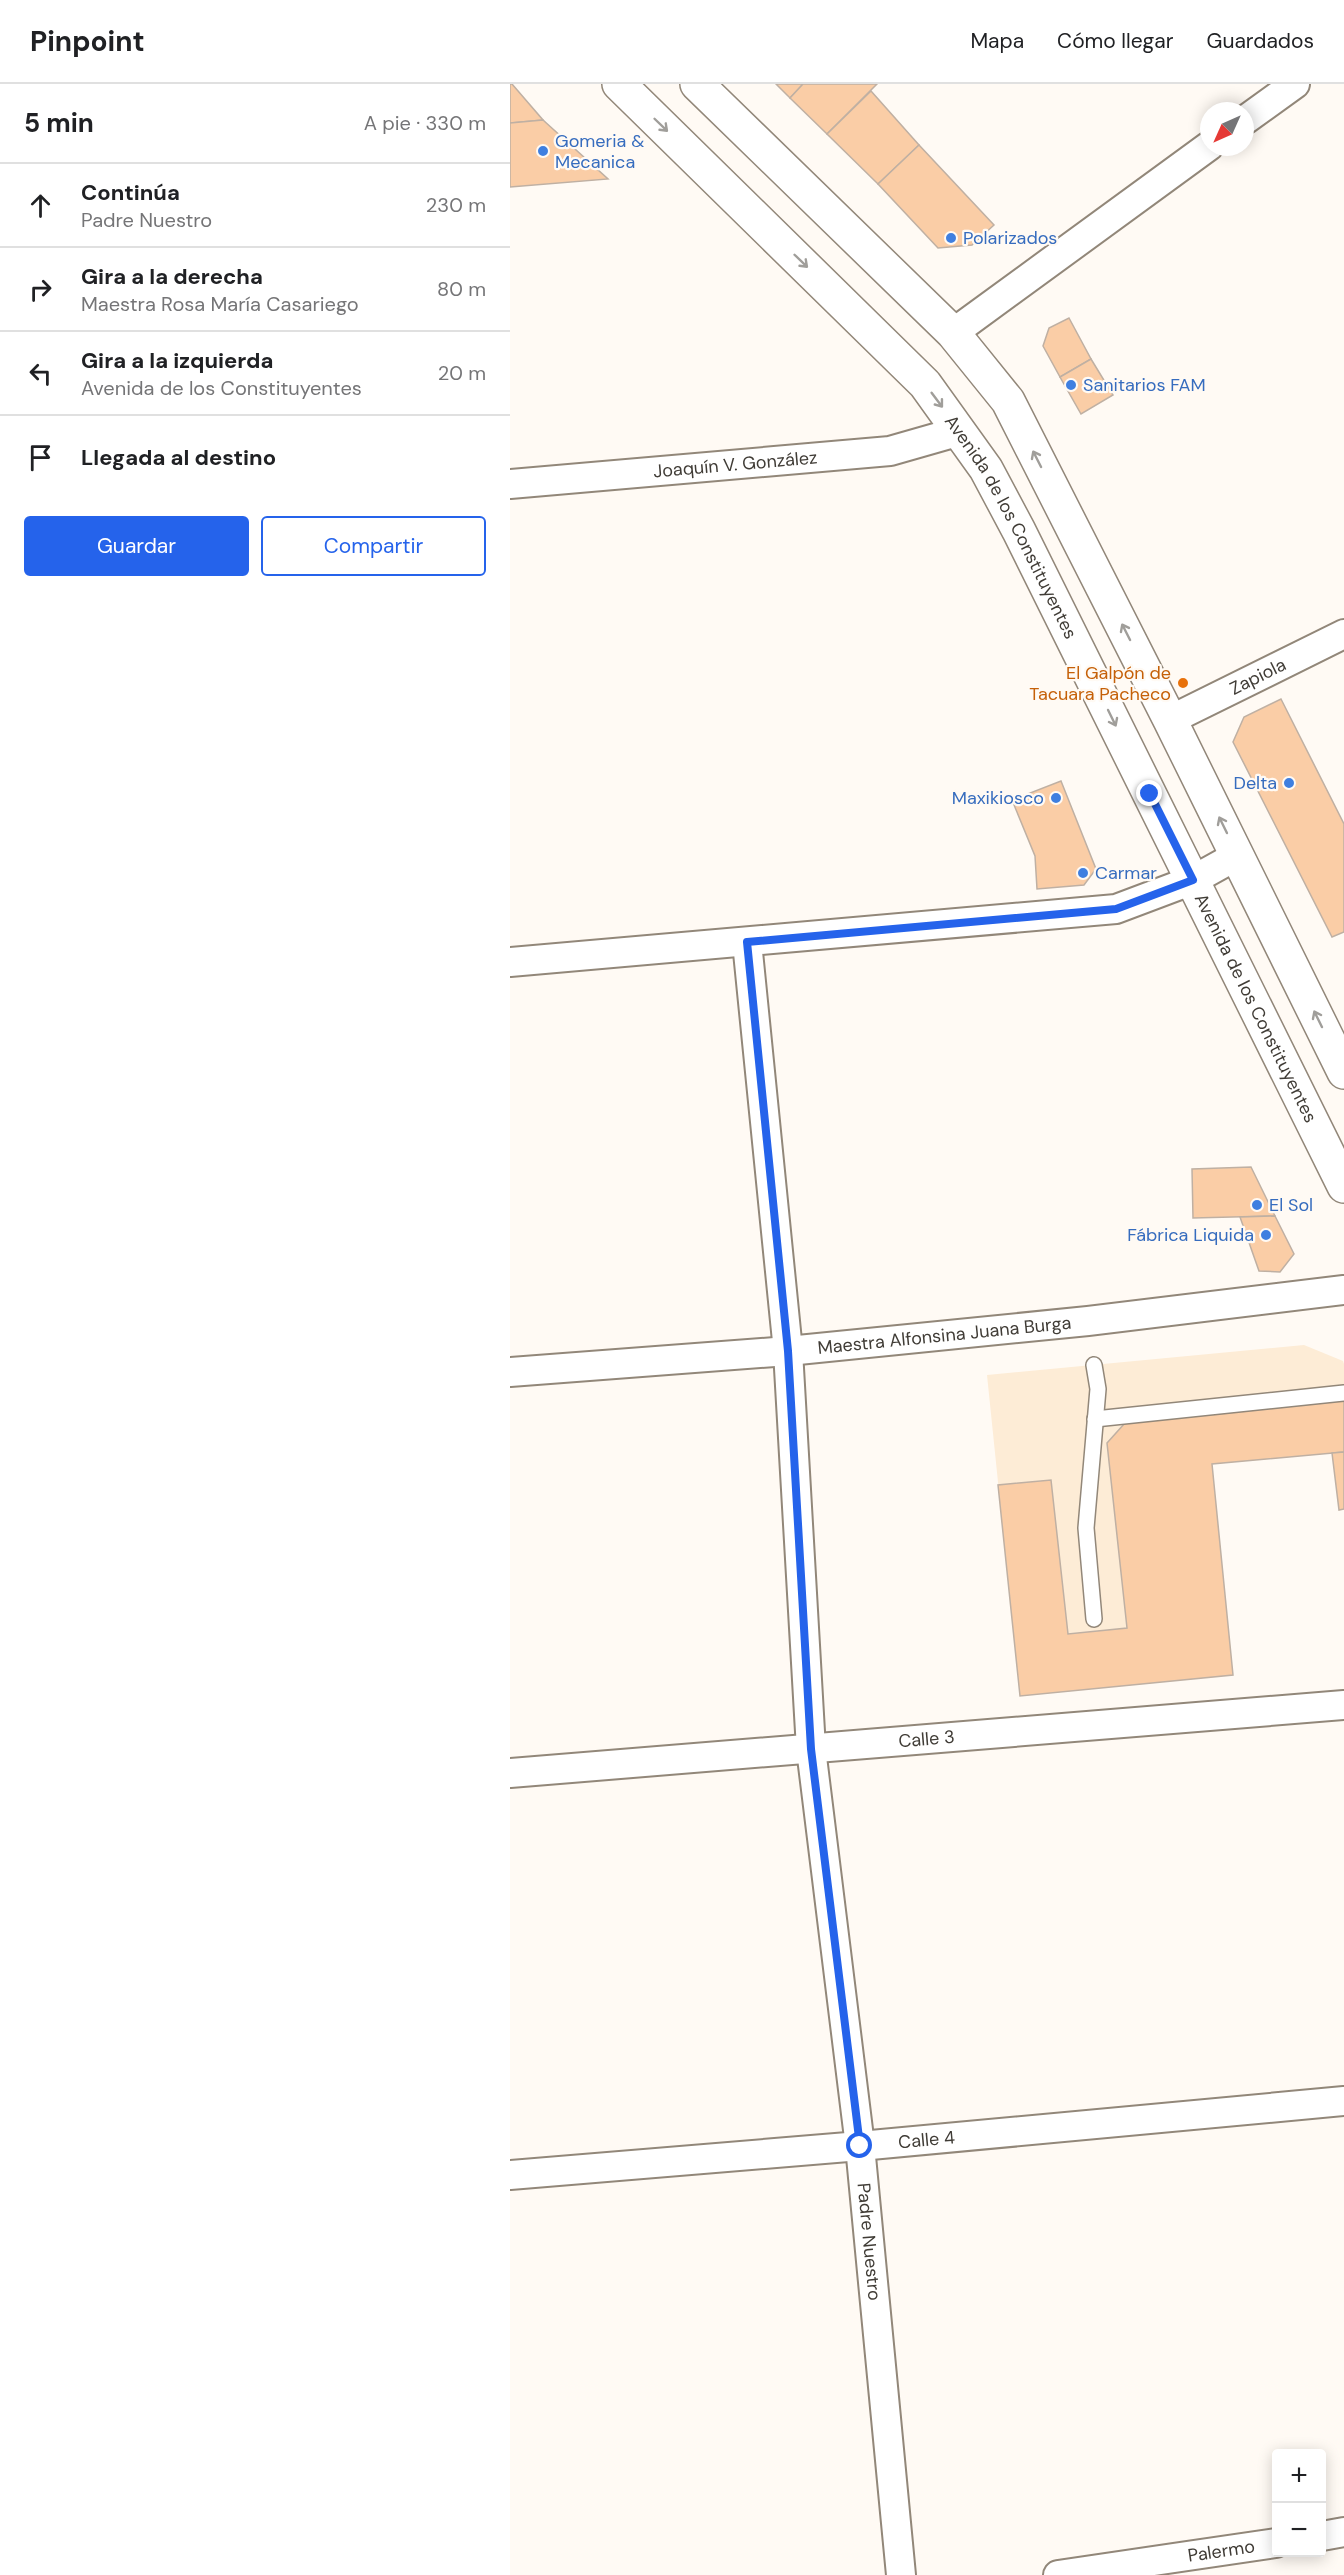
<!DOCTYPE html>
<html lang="es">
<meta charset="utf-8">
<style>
body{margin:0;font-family:"DM Sans",sans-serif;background:#f6f6f6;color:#202124}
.controls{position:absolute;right:18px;bottom:18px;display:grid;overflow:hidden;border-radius:6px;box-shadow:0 3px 15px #0003}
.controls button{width:54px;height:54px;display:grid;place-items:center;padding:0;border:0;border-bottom:2px solid #e0e0e0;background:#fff;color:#202124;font:30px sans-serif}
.compass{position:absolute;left:690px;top:18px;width:54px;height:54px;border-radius:50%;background:#fff;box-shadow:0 3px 15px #0003;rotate:225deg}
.stop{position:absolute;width:18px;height:18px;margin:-14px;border:4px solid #2563eb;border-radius:50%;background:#fff}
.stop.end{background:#2563eb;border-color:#fff;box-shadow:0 2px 6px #0008}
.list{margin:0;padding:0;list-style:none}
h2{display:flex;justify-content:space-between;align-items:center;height:78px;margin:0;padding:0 24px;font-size:26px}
h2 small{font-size:20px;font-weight:400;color:#757577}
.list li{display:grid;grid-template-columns:39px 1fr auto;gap:18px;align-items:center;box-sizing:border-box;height:84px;padding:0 24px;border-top:2px solid #e0e0e0}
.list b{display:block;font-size:22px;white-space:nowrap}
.list p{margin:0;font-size:20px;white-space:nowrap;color:#757577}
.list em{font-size:20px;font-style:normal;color:#757577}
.actions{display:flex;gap:12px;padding:18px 24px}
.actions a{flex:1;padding:14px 0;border:2px solid #2563eb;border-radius:6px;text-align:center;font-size:21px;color:#2563eb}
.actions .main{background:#2563eb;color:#fff}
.icon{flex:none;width:33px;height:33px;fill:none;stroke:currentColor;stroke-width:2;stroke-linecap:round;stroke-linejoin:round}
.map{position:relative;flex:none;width:834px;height:2491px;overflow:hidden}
header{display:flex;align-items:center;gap:36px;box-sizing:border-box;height:84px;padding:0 30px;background:#fff;border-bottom:2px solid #e0e0e0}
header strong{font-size:28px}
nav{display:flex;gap:33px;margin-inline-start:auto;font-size:21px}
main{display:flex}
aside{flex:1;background:#fff}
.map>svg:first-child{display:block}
.built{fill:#fdecd6}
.building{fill:#facda6;stroke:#bfb0a3;stroke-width:1.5}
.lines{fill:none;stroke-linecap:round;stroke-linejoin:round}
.service-casing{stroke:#928779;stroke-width:18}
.minor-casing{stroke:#928779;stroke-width:32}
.secondary-casing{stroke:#928779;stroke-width:36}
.service{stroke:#fff;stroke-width:15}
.minor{stroke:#fff;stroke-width:28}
.secondary{stroke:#fff;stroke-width:33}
.oneway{stroke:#a09e9a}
.route{stroke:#2563eb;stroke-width:8}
.shop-dot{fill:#3f7fe0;stroke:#fffaf4;stroke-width:2}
.food-dot{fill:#e8710a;stroke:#fffaf4;stroke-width:2}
.labels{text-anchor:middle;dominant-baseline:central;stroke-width:4.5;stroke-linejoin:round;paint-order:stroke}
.shop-label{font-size:18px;fill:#366cbe;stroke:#fffaf4;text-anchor:start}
.street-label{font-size:18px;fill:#403c36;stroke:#fffaf4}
.food-label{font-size:18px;fill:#c56008;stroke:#fffaf4;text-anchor:end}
</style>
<header>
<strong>Pinpoint</strong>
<nav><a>Mapa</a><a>Cómo llegar</a><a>Guardados</a></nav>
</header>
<main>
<aside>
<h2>5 min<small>A pie · 330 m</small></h2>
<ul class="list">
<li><svg class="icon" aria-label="ahead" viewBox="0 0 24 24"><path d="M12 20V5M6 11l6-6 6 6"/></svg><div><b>Continúa</b><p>Padre Nuestro</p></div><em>230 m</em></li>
<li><svg class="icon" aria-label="right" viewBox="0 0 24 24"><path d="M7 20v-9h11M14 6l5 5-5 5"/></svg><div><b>Gira a la derecha</b><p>Maestra Rosa María Casariego</p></div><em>80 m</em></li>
<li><svg class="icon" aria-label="left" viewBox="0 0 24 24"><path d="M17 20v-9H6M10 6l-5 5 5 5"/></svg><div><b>Gira a la izquierda</b><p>Avenida de los Constituyentes</p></div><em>20 m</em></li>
<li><svg class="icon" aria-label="arrive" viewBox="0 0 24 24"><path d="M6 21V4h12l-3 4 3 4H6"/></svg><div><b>Llegada al destino</b></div></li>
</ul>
<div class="actions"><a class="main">Guardar</a><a>Compartir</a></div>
</aside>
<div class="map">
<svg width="834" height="2491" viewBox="0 0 834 2491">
<rect width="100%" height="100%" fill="#fffaf4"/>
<polygon class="built" points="794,1261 833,1277 834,1280 834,1368 702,1380 723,1591 510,1612 477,1291"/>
<g class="building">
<polygon points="0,0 2,0 33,36 0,39"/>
<polygon points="266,0 293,0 280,14"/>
<polygon points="293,0 367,0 317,50 280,14"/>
<polygon points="361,7 409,61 368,100 317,50"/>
<polygon points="33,36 98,95 0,103 0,39"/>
<polygon points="409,61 484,141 462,161 428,164 368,100"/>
<polygon points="559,234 581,275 550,293 533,262 539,244"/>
<polygon points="581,275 603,311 571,330 550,293"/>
<polygon points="771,615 834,740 834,848 822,853 723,658 734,633"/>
<polygon points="551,697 586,785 574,801 527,805 525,772 502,716"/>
<polygon points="741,1083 765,1132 683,1134 682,1085"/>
<polygon points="765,1132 784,1170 770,1188 749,1187 730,1133"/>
<polygon points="834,1315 834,1368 702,1380 723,1591 510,1612 488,1401 541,1396 558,1550 617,1544 597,1359 615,1339"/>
<polygon points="834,1368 834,1425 829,1426 822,1369"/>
</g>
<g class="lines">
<g class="service-casing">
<g id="service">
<polyline points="585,1335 834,1309"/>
<polyline points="584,1535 576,1444 588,1305 584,1281"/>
</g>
</g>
<g class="minor-casing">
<g id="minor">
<polyline points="735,36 785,0"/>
<polyline points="443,249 699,62"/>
<path id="s1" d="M0,400L380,367L450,347"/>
<path id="s2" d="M660,636L834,550"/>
<path id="s3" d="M237,858L278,1267L301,1665L350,2062L391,2491"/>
<polyline points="0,878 606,825 683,796 728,771"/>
<path id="s4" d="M0,1288L278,1267L578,1237L834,1206"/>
<path id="s5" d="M0,1689L834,1621"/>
<path id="s6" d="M0,2091L350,2062L834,2017"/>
<polyline points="812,2452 834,2448"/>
<path id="s7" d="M548,2491L766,2459"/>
</g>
</g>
<g class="secondary-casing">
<g id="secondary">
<path id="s8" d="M109,0L415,300L476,385L509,447L834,1102"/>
<polyline points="187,0 443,249 498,317 660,636 834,988"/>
</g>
</g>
<use href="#service" class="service"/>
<use href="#minor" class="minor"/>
<use href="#secondary" class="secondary"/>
</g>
<defs><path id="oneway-shaft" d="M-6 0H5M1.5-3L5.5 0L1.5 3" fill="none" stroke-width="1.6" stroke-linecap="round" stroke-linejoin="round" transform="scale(1.5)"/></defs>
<g class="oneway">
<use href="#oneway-shaft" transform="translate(151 41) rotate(44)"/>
<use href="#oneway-shaft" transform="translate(291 177) rotate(44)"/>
<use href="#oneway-shaft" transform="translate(427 316) rotate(53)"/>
<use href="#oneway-shaft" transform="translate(527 375) rotate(-117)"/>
<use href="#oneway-shaft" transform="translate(616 548) rotate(-117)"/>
<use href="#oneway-shaft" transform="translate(602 634) rotate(64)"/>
<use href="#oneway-shaft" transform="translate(713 741) rotate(-116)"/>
<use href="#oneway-shaft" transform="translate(808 935) rotate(-116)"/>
</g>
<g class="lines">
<polyline class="route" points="350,2062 301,1665 278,1267 237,858 606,825 683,796 640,710"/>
</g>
<g class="shop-dot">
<circle cx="33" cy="67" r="6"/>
<circle cx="441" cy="154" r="6"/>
<circle cx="561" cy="301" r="6"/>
<circle cx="779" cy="699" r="6"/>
<circle cx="546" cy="714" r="6"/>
<circle cx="573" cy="789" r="6"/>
<circle cx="747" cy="1121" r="6"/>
<circle cx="756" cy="1151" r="6"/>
</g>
<circle class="food-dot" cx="673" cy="599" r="6"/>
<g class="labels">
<g class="shop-label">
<text x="45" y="57">Gomeria &amp;<tspan x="45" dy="21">Mecanica</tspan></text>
<text x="453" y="154">Polarizados</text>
<text x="573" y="301">Sanitarios FAM</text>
<text x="767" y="699" text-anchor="end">Delta</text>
<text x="534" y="714" text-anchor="end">Maxikiosco</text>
<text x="585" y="789">Carmar</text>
<text x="759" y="1121">El Sol</text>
<text x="744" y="1151" text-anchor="end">Fábrica Liquida</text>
</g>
<g class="street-label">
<text stroke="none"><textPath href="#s1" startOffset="226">Joaquín V. González</textPath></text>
<text stroke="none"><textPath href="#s8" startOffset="596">Avenida de los Constituyentes</textPath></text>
<text stroke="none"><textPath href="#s2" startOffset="98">Zapiola</textPath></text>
<text stroke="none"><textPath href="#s8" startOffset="1136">Avenida de los Constituyentes</textPath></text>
<text stroke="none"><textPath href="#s4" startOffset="436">Maestra Alfonsina Juana Burga</textPath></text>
<text stroke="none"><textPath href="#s5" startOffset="418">Calle 3</textPath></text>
<text stroke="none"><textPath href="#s6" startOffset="418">Calle 4</textPath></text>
<text stroke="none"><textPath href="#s3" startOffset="1306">Padre Nuestro</textPath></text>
<text stroke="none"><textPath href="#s7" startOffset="165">Palermo</textPath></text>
</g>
<g class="food-label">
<text x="661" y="589">El Galpón de<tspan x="661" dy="21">Tacuara Pacheco</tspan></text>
</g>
</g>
</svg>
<div class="controls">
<button>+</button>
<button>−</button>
</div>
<svg class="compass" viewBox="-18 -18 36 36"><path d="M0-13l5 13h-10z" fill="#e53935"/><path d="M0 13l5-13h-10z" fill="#757577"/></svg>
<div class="stop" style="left:350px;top:2062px"></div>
<div class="stop end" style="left:640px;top:710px"></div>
</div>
</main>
